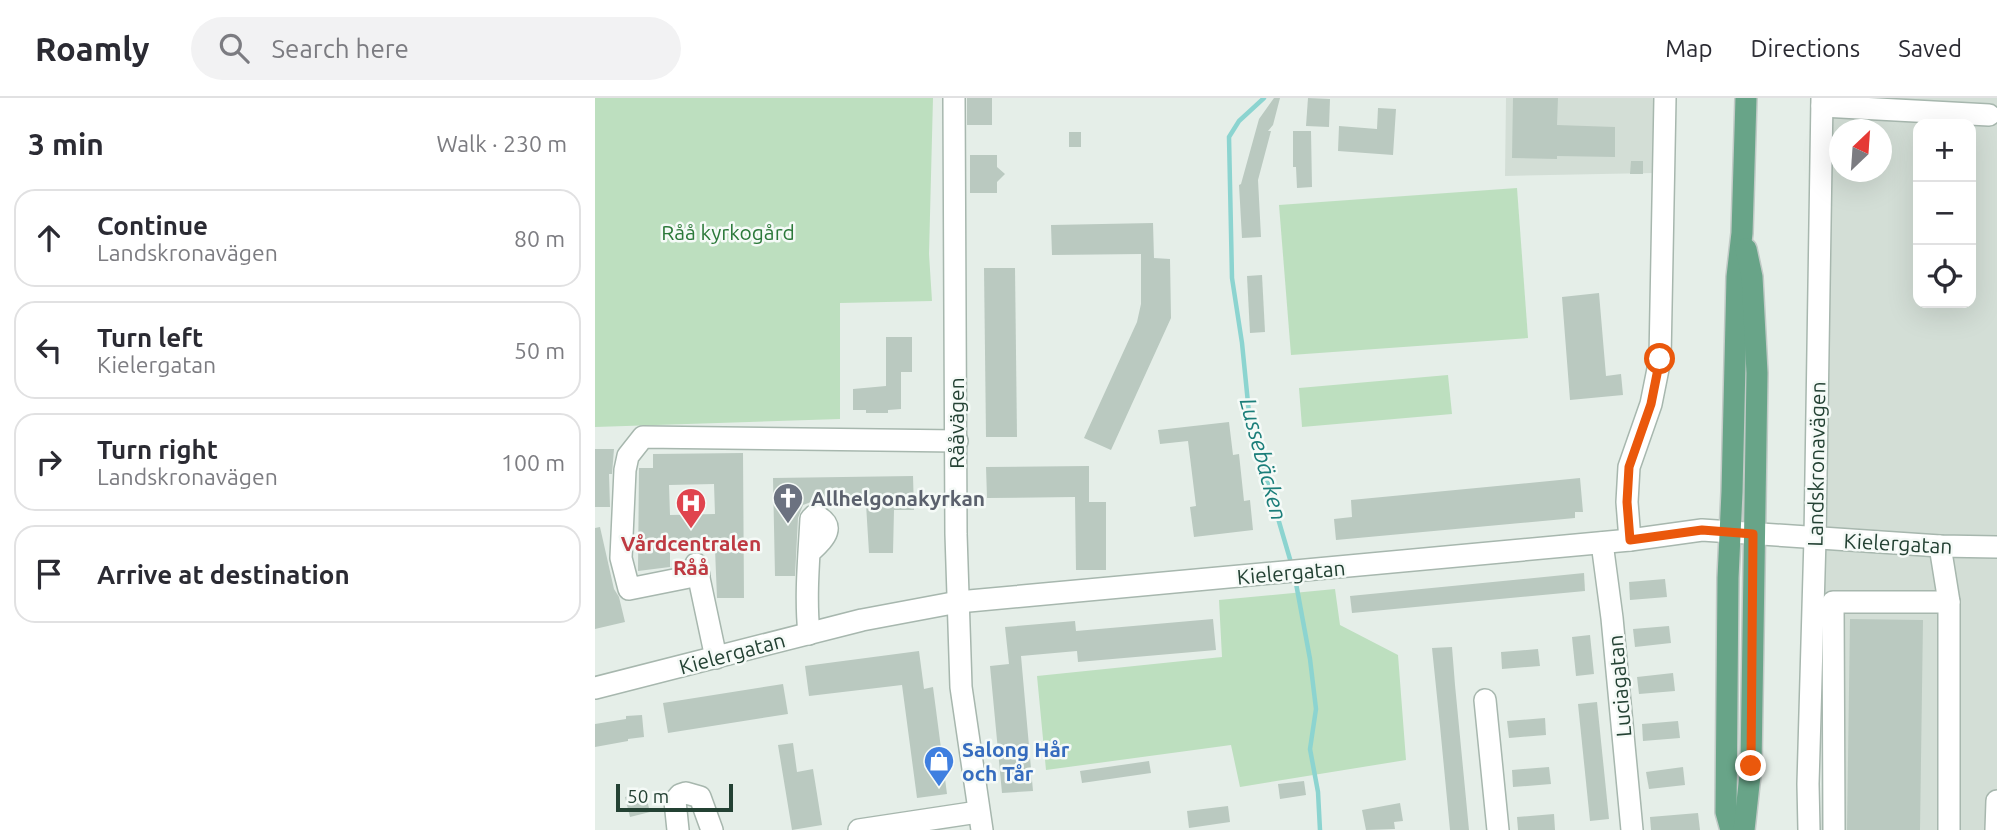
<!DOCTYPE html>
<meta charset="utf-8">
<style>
body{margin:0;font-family:Ubuntu,sans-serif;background:#f2f2f3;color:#2b2b33}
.controls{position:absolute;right:21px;top:21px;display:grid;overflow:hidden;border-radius:14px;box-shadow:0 7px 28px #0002}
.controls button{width:63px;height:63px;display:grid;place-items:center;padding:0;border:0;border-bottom:2px solid #e1e1e2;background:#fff;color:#2b2b33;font:35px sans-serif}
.compass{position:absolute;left:1234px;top:21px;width:63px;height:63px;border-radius:50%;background:#fff;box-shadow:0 7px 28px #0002;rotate:25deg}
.scale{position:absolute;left:21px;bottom:18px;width:117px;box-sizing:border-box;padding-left:7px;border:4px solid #234133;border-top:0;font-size:19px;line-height:24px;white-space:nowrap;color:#234133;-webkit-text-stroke:5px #f5faf7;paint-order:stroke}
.stop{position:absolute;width:21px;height:21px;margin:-16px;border:5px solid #ea580c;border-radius:50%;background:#fff}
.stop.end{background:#ea580c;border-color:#fff;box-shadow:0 2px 7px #0008}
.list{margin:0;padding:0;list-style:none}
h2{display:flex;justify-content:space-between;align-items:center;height:91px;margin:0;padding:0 28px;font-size:30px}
h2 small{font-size:23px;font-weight:400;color:#7c7c81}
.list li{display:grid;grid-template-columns:46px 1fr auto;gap:21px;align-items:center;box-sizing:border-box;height:98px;margin:0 14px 14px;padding:0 14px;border:2px solid #e1e1e2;border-radius:21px}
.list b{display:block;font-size:26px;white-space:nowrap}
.list p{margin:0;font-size:23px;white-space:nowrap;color:#7c7c81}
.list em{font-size:23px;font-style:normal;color:#7c7c81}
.icon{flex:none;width:38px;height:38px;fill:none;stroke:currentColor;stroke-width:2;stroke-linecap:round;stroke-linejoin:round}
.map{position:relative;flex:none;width:1402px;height:732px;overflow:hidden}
header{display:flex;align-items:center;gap:42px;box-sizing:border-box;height:98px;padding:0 35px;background:#fff;border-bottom:2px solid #e1e1e2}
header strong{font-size:33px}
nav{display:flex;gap:38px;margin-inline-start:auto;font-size:24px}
.search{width:490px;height:63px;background:#f2f2f3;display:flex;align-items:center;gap:18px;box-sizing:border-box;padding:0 24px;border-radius:38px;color:#7c7c81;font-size:26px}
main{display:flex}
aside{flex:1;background:#fff}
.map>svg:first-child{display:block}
.built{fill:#d3ded6;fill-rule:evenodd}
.green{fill:#bddfbf}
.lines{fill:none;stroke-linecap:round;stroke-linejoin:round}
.stream{stroke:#8cd4d0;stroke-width:4.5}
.building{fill:#bac9c0;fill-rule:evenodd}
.minor-casing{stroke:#a7b7ae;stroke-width:24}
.major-casing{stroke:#c1cac6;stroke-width:24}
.minor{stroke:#fff;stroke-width:21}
.major{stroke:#68a488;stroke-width:21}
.route{stroke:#ea580c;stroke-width:9}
.labels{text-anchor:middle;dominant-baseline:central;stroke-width:5;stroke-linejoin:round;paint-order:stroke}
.park-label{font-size:21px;fill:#2c793a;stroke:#f5faf7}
.street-label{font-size:21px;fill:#234133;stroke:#f5faf7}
.worship-label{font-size:21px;font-weight:bold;fill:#5b616d;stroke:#f5faf7;text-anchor:start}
.health-label{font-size:21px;font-weight:bold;fill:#be3a42;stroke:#f5faf7}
.shop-label{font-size:21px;font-weight:bold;fill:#366cbe;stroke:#f5faf7;text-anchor:start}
.water-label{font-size:23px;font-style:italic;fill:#1b7e7a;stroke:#f5faf7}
</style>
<header>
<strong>Roamly</strong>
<div class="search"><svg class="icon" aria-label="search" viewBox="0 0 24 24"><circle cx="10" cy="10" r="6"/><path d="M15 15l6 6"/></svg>Search here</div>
<nav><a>Map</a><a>Directions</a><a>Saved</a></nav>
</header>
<main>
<aside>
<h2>3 min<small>Walk · 230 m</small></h2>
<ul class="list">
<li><svg class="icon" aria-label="ahead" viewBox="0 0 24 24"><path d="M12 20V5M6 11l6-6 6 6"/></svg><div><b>Continue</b><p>Landskronavägen</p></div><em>80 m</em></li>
<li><svg class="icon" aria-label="left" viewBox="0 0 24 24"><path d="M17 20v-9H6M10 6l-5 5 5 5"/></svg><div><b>Turn left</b><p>Kielergatan</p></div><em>50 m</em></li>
<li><svg class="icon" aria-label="right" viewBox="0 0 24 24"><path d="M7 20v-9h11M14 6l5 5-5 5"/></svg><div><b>Turn right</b><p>Landskronavägen</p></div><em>100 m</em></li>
<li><svg class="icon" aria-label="arrive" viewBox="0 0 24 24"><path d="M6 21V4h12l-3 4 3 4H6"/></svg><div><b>Arrive at destination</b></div></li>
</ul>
</aside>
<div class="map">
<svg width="1402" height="732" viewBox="0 0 1402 732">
<rect width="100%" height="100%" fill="#e5eee8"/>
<g class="built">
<polygon points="911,0 1062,0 1058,75 910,78"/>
<path d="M1238,0H1402V732H1226ZM1323,26H1376V205H1323ZM1244,32H1286V74H1244Z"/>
</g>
<g class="green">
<polygon points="0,0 338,0 334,156 337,203 245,205 245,321 0,329"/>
<polygon points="922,90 933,240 696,257 684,107"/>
<polygon points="853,277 857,316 707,329 704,290"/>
<polygon points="740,491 745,527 803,557 811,662 645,689 636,647 451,672 442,578 627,559 624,502"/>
</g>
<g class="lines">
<g class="stream">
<polyline points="669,0 644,23 634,39 637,180 647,245 655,325 697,468"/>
<polyline points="700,480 715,561 721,611 715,651 723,694 725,732"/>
</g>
</g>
<g class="building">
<rect x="372" y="0" width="25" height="27"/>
<polygon points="679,0 685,0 678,27 673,33 676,33 663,82 666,139 647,140 644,87 646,86 664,21"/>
<polygon points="713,0 735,1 734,29 711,28"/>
<polygon points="918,0 963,0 962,27 1020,29 1020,59 962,58 962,61 917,60"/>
<polygon points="783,10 801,11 798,57 743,53 744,28 782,31"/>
<polygon points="698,33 716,33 717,89 702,90 701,69 698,69"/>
<rect x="474" y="34" width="12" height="15"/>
<polygon points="375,57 402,57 402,69 410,76 402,84 402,95 375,95"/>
<polygon points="1036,63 1048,63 1048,76 1035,76"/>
<polygon points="558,125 559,160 575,161 576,220 516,352 489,340 542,224 546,206 546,156 457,157 456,127"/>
<polygon points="389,170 420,170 422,339 391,339"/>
<polygon points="667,177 670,234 655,235 652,178"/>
<polygon points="1004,195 1011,278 1026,276 1028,297 975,302 967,199"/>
<polygon points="291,239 317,239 317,274 306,274 306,311 293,312 293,315 271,315 271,312 258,312 258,291 291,288"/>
<polygon points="634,324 638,357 644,356 649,403 655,402 658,432 599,439 595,409 601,408 593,343 565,346 563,332"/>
<polygon points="0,351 19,351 17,376 14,376 15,409 0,409"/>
<path d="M148,355L149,500H122L120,451H98V447H75V469L43,473L44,370H58V356ZM119,386L120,416L75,417L74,387Z"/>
<polygon points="494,368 494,404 511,404 511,472 481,472 480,399 392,400 391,369"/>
<polygon points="318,378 319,412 299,412 298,455 274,455 271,406 229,407 216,404 208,407 203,420 200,478 180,478 178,380"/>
<polygon points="985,380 988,414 980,414 980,420 741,442 739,421 757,419 756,402"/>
<polygon points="5,429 19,491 24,499 30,524 0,531 0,430"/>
<polygon points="989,475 990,493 757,515 755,498"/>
<polygon points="1070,481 1072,499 1035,502 1034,484"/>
<polygon points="618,521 621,552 483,564 482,553 426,558 438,693 407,695 395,568 414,566 410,529 480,523 481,533"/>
<polygon points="1255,521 1328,522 1325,732 1252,732"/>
<polygon points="1074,528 1076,545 1040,549 1038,531"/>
<polygon points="995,537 999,576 981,578 977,539"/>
<polygon points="857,549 860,587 874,732 855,732 845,628 837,550"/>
<polygon points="943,551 945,568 907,571 906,554"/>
<polygon points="324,553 329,591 338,589 352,696 322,700 307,587 214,598 210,568"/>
<polygon points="1078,575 1080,593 1044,596 1042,579"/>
<polygon points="188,586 193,616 73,635 68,605"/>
<polygon points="1002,604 1014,721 995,723 983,606"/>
<polygon points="47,617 49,639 33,641 33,643 0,649 0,626 31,621 31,618"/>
<polygon points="950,620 951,637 914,640 912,623"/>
<polygon points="1083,623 1085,640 1048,643 1047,626"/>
<polygon points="198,645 202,674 218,671 227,727 197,732 183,647"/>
<polygon points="554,663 556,675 487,685 485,673"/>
<polygon points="954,669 956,686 918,689 917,672"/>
<polygon points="1088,669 1090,687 1054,691 1051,674"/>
<polygon points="709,683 711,697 685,701 683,686"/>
<polygon points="50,694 55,714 35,719 30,699"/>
<polygon points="805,705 808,723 799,724 800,731 771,732 767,712"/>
<polygon points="633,708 635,724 594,730 592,713"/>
<polygon points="1103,715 1105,732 1056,732 1055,719"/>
<polygon points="959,716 960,732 923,732 922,719"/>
</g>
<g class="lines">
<g class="minor-casing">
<g id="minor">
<polyline points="359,0 361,436 366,589 387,732"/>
<polyline points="1227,8 1394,17"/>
<polyline points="1035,442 1032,404 1034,369 1056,306 1065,261 1070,0"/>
<polyline points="1007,445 1017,520 1037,732"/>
<polyline points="1345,448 1354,504 1354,732"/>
<polyline points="101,466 121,560"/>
<polyline points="104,477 34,491 26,460 30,372 33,358 48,339 362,343"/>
<path d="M214,536C210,498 214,459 216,421L220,417C244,429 227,442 214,455"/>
<polyline points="0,590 267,522 363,504 1035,442 1107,432 1345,448 1402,449"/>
<polyline points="890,602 903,732"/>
<polyline points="83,732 80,703 85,697 91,695 105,699 117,732"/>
<polyline points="264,732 383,714"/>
<polyline points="1214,732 1213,686 1220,440 1227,0"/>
<polyline points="1239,732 1238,504 1354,504"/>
<polyline points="1401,732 1402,703"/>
</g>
</g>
<g class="major-casing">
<g id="major">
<polyline points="1136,732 1131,714 1133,480 1137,394 1142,179 1147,135 1151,0"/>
<polyline points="1149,732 1156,668 1162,275 1157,179 1151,151"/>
</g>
</g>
<use href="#minor" class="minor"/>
<use href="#major" class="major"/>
</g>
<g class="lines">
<polyline class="route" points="1065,261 1056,306 1034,369 1032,404 1035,442 1107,432 1158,436 1156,668"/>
</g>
<defs>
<g id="church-pin" transform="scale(1.575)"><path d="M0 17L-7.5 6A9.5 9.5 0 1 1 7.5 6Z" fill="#6b7280" stroke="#f5faf7"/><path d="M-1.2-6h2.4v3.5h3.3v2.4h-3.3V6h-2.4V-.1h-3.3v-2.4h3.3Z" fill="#fff"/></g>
<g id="hospital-pin" transform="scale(1.575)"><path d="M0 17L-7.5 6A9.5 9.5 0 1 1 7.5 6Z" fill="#e0444e" stroke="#f5faf7"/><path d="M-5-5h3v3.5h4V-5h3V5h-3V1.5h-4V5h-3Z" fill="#fff"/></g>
<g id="shop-pin" transform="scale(1.575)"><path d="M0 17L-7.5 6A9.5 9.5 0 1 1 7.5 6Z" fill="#3f7fe0" stroke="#f5faf7"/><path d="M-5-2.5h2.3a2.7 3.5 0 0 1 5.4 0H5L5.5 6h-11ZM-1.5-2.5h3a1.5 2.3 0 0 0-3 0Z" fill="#fff"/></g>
</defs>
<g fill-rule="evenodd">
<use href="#church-pin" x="193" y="400"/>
<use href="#hospital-pin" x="96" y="405"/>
<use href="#shop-pin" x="344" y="663"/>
</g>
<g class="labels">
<g class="park-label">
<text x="133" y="134">Råå kyrkogård</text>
</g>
<g class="street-label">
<text transform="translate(361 325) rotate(-90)">Rååvägen</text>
<text transform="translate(1221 366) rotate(-89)">Landskronavägen</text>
<text transform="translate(1303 445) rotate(3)">Kielergatan</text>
<text transform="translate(696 474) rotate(-5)">Kielergatan</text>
<text transform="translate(137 555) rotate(-15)">Kielergatan</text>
<text transform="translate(1024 588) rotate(-95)">Luciagatan</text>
</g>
<g class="worship-label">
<text x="216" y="400">Allhelgonakyrkan</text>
</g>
<g class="health-label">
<text x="96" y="445">Vårdcentralen<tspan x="96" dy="24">Råå</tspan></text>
</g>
<g class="shop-label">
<text x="367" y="651">Salong Hår<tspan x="367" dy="24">och Tår</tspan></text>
</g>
<g class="water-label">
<text transform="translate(669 361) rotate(75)">Lussebäcken</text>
</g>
</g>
</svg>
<div class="controls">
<button>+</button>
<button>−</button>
<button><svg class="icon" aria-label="locate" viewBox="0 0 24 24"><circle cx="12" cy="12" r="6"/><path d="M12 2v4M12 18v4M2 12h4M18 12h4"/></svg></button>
</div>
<svg class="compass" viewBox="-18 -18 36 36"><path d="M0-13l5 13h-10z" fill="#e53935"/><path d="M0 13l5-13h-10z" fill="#7c7c81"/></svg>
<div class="scale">50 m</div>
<div class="stop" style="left:1065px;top:261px"></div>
<div class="stop end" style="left:1156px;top:668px"></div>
</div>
</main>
